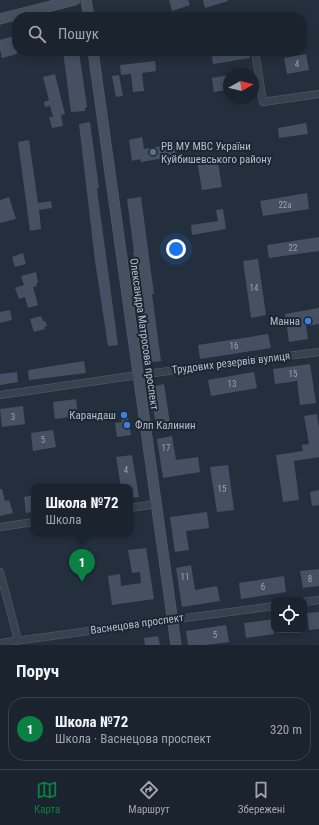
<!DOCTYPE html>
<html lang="uk">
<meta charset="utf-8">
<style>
body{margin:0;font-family:"Roboto Condensed",sans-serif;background:#282f3a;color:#f1f3f6}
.controls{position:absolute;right:12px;bottom:12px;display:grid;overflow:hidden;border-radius:8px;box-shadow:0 2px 10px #0003}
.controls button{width:36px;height:36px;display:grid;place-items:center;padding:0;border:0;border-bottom:1px solid #39404a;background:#1b232e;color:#f1f3f6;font:20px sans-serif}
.compass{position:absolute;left:223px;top:68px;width:36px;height:36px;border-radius:50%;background:#1b232e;box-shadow:0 2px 10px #0003;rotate:82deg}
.you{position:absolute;left:176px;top:249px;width:14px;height:14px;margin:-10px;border:3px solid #fff;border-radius:50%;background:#1a73e8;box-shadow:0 0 0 6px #1a73e833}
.badge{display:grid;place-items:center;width:26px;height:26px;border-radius:50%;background:#0b8043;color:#fff;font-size:13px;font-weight:700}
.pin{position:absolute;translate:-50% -33px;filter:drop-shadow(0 1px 2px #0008)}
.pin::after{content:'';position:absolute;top:21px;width:14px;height:12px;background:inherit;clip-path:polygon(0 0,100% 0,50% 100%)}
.popup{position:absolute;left:31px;top:484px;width:102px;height:52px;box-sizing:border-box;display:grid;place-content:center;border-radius:8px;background:#1b232e;filter:drop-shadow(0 1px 3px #0005);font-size:13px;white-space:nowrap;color:#a0a4aa}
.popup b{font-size:15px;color:#f1f3f6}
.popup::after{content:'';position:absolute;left:50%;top:100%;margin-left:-8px;border:8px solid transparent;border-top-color:#1b232e}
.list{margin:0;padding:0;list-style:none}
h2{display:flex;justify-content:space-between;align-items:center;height:52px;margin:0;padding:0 16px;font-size:17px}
h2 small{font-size:13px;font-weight:400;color:#a0a4aa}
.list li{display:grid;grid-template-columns:26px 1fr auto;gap:12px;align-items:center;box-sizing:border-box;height:64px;margin:0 8px 8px;padding:0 8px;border:1px solid #39404a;border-radius:16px}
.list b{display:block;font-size:15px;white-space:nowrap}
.list p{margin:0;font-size:13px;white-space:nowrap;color:#a0a4aa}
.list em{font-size:13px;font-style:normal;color:#a0a4aa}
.icon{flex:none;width:22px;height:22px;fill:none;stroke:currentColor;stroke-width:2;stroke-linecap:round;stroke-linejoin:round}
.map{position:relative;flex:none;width:319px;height:645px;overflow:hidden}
.search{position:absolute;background:#1b232e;box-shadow:0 2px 10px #0003;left:12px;right:12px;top:12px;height:44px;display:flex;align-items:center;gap:10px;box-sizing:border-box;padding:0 14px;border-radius:16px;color:#a0a4aa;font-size:15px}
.sheet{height:124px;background:#1b232e}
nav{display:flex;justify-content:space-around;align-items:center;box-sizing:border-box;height:56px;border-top:1px solid #39404a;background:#1b232e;font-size:11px;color:#a0a4aa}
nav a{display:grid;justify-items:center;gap:2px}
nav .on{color:#0b8043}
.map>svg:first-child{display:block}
.building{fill:#455162}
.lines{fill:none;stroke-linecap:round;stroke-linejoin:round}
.street-casing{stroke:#565f6c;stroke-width:8}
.secondary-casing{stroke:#565f6c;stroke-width:11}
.street{stroke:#38414e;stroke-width:7}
.secondary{stroke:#465061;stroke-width:10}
.service-dot{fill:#5c6f8a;stroke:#1d2633;stroke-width:1.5}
.shop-dot{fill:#3f7fe0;stroke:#1d2633;stroke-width:1.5}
.labels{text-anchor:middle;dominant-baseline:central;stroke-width:4;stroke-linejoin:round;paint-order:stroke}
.number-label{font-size:9px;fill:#98a1af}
.poi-label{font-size:11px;fill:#b4bcc9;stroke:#1d2633;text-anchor:start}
.street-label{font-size:11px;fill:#b4bcc9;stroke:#1d2633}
</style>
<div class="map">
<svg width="319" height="645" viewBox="0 0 319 645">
<rect width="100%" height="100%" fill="#242f3e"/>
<g class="building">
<polygon points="169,0 188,0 190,5 172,11"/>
<polygon points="203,0 228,0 228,1 205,8"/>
<polygon points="17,35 17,54 2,58 0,50 0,40"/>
<polygon points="63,51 79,51 87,107 85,108 85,111 71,112"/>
<polygon points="211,51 249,51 250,58 213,64"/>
<polygon points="306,54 309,70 287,74 284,58"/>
<polygon points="155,61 156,71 142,73 144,91 133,92 131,74 121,75 120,65"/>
<polygon points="55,74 65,114 61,115 63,126 52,128 49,117 53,117 50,106 45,107 44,102 49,100 43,77"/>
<polygon points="119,75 123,96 116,97 112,76"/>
<polygon points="229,75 229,90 214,92 212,78"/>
<polygon points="90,122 99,188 97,189 118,345 108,346 95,261 79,124"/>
<polygon points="306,123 308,134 279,138 278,128"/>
<polygon points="142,137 144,149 174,144 176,156 141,162 140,159 132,161 129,140"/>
<polygon points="29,140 38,203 51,201 52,208 39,210 41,229 30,231 18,142"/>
<polygon points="217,157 222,187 202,190 197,161"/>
<polygon points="307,193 309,209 263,216 260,201"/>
<polygon points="9,197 16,219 0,223 0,200"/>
<polygon points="141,197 154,294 152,294 161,361 148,363 133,252 134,252 127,199"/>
<polygon points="223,209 226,229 192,235 191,225 218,221 216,210"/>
<polygon points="319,237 319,251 269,258 267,245"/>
<polygon points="23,253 26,264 15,267 12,257"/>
<polygon points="258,259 266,315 251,318 243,261"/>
<polygon points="36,272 38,283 36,283 37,286 33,287 38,305 28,308 25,297 19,299 15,288 24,285 21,276"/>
<polygon points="319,308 319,324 306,326 308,339 289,342 285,314"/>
<polygon points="10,310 12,320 0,323 0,312"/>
<polygon points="41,316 43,321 45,321 47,326 44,327 45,329 34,332 30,319"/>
<polygon points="268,334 271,348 200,359 198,345"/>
<polygon points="84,361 86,373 29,380 28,370"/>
<polygon points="310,364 316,403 300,405 297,381 275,384 273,369"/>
<polygon points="17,372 18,382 0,385 0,374"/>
<polygon points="254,372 257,388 211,396 208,380"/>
<polygon points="164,384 170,423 156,426 150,387"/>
<polygon points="76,399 78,416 55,419 53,402"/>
<polygon points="23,406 25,424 2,427 0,409"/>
<polygon points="127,412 131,435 117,437 115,423 122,422 120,413"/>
<polygon points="317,414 319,428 319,457 294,461 299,500 283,502 276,455 303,451 302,445 309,444 304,416"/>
<polygon points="53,430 56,447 33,451 31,433"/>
<polygon points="172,436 176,460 198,457 200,472 163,478 157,439"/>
<polygon points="132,455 139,497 130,498 130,487 121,487 116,457"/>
<polygon points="228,465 234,510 217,512 210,467"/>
<polygon points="0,489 2,489 5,501 9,500 13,513 0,516"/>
<polygon points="319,490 319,505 312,506 310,492"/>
<polygon points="34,495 34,512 26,513 24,497"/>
<polygon points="207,512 209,528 186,531 189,550 175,552 170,517"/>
<polygon points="146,548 154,599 112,605 108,576 120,574 121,586 141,583 140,572 132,573 128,550"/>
<polygon points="191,565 195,590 217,586 220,601 182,607 176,568"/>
<polygon points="319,569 319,586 303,588 300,571"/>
<polygon points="284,576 286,592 241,599 239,583"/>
<polygon points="319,612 319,629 309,630 307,613"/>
<polygon points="274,619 274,634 246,638 244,623"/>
<polygon points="226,625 229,642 206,645 188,645 186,631"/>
<polygon points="158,636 160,645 145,645 144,638"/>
</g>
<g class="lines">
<g class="street-casing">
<g id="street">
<polyline points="255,51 263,102 319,94"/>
<polyline points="0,395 138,375 319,352"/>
<polyline points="130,508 156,504"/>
<polyline points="0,527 34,522"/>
<polyline points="0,572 18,640"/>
<polyline points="304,602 319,600"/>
<polyline points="0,643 274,606"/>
</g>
</g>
<g class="secondary-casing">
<g id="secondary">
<polyline points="86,0 89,17"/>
<polyline points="0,19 75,0"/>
<polyline points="93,51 176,645"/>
</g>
</g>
<use href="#street" class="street"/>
<use href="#secondary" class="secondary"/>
</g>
<circle class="service-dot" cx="153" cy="152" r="4"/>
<g class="shop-dot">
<circle cx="308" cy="321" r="4"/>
<circle cx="124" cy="415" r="4"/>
<circle cx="127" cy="425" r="4"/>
</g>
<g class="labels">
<g class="number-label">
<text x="297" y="64">4</text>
<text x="285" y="205">22а</text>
<text x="293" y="248">22</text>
<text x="254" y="288">14</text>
<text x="234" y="346">16</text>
<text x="293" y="374">15</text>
<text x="232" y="384">13</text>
<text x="13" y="417">3</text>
<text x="43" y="440">5</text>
<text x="166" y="448">17</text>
<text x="126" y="470">4</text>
<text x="222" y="489">15</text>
<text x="185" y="577">11</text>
<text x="310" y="579">8</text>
<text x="263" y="587">6</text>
<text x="215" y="635">5</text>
</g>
<g class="poi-label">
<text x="161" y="146">РВ МУ МВС України<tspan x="161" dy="13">Куйбишевського району</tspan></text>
<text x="300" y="321" text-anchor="end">Манна</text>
<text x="116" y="415" text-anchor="end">Карандаш</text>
<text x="135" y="425">Флп Калинин</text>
</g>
<g class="street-label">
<text transform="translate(144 334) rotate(82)">Олександра Матросова проспект</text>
<text transform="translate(231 363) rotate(-7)">Трудових резервів вулиця</text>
<text transform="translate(137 624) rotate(-8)">Васнецова проспект</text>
</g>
</g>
</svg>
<div class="controls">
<button><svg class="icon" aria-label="locate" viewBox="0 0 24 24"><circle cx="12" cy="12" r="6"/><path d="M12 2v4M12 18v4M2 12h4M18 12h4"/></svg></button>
</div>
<svg class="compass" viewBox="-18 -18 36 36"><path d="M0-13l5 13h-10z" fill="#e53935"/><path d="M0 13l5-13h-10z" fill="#a0a4aa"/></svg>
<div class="you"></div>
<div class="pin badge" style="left:82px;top:582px">1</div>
<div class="popup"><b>Школа №72</b>Школа</div>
<div class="search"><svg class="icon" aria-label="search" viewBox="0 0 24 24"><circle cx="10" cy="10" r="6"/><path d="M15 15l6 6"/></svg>Пошук</div>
</div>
<section class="sheet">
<h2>Поруч<small></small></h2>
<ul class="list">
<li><span class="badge">1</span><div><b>Школа №72</b><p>Школа · Васнецова проспект</p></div><em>320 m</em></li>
</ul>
</section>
<nav>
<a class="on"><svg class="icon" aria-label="map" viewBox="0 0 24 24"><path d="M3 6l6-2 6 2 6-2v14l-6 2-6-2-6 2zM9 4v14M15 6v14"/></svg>Карта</a>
<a><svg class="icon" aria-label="directions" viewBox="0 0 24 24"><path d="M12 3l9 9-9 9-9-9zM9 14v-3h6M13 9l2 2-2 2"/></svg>Маршрут</a>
<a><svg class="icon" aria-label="saved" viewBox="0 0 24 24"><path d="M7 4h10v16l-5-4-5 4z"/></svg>Збережені</a>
</nav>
